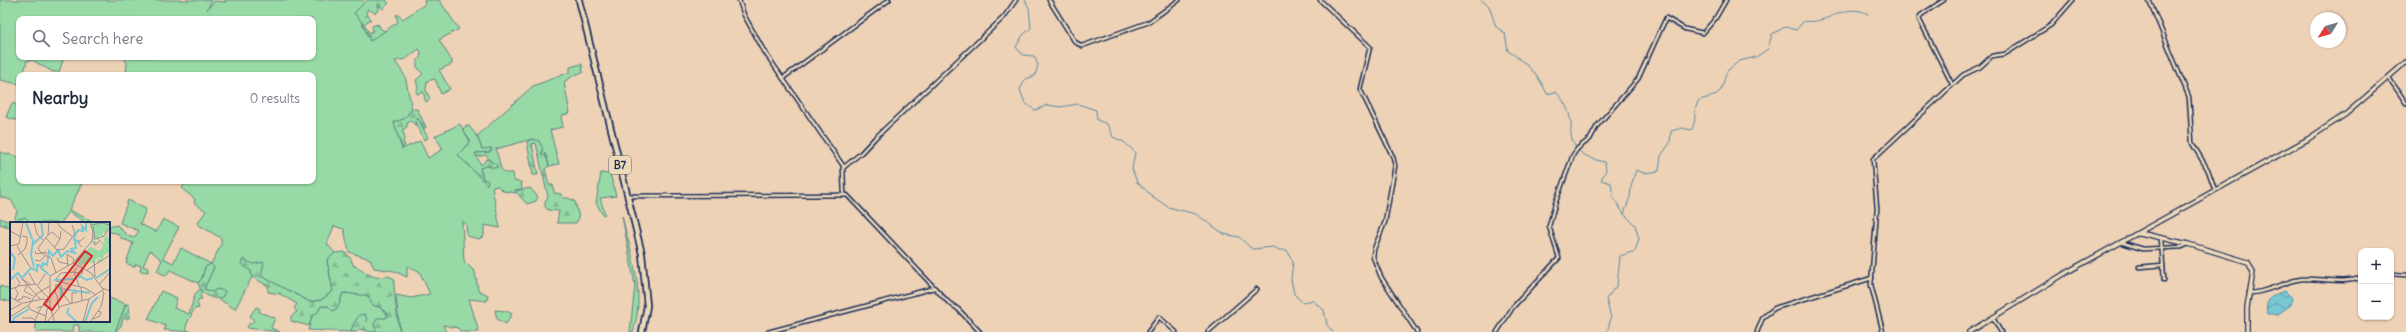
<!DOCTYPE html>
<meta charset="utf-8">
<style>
body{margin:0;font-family:Delius,sans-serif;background:#f2f2f3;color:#1f2937}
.controls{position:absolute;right:12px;bottom:12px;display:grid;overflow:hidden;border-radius:8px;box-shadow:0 1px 3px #0004}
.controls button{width:36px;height:36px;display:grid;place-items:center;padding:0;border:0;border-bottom:1px solid #e0e1e3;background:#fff;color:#1f2937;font:20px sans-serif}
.compass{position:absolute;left:2310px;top:12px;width:36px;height:36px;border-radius:50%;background:#fff;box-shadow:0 1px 3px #0004;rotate:233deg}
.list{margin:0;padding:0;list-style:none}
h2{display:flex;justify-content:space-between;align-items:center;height:52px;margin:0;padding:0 16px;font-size:17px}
h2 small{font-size:13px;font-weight:400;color:#747a83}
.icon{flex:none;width:22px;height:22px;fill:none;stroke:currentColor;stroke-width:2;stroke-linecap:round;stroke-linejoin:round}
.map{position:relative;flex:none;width:2406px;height:332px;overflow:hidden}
.search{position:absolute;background:#fff;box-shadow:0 1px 3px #0004;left:16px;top:16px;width:300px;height:44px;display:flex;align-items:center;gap:10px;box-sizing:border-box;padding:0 14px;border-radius:8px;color:#747a83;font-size:15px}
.panel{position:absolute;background:#fff;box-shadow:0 1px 3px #0004;left:16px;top:72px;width:300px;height:112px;border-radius:8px}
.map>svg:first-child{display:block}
.grass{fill:#97daa6;stroke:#598482}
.forest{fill:url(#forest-firs);stroke:#598482}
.water{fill:url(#water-waves);stroke:#538ba5}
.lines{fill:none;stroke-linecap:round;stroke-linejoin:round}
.stream{stroke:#538ba5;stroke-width:1}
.street-casing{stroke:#1b2f5e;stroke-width:5.5}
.secondary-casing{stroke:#1b2f5e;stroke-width:6}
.highway-casing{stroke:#1b2f5e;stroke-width:8}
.street{stroke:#eedab8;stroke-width:2.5}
.secondary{stroke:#eedab8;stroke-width:3.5}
.highway{stroke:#eedab8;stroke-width:4.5}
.labels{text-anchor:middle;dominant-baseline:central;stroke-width:3.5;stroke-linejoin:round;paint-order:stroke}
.shield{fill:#eedab8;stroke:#5a6279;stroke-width:1}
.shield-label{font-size:11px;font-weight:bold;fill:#1b2f5e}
.inset-river{fill:none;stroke:#78c8d4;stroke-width:2}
.inset-road{fill:none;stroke:#9a9193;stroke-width:1}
.view{fill:#d62828;fill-opacity:0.15;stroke:#d62828;stroke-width:2}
.inset-edge{fill:none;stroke:#1b2f5e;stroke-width:2}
</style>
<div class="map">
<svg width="2406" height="332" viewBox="0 0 2406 332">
<defs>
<pattern id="forest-firs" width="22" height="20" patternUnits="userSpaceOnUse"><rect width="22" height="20" fill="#97daa6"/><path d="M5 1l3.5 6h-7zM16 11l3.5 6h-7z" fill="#82bb91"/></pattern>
<pattern id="water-waves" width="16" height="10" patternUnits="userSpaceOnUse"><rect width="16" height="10" fill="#78c8d4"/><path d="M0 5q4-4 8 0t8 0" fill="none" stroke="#62a3af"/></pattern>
</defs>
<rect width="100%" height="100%" fill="#eed2b6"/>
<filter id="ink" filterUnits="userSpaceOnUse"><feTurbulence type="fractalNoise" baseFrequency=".025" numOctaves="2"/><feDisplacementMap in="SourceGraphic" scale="8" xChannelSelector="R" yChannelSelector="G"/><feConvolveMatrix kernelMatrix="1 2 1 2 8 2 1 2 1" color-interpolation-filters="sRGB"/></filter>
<g filter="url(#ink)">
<g class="grass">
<polygon points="0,0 212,0 207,10 214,1 226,2 225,0 362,0 365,3 354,13 362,22 370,41 398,22 396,16 397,14 403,19 425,4 424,0 439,0 459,29 439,40 452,61 452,64 439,70 450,89 441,94 435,79 427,81 426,90 430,99 426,102 423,92 417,94 416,91 418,88 416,80 423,74 417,67 417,61 420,58 421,52 419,49 406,59 395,61 405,76 412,109 404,119 394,123 402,149 420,141 428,158 443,149 435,136 460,124 470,141 483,179 480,168 492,163 486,155 476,157 475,153 490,152 492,149 482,149 477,136 533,86 570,72 570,67 582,64 583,73 576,74 564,82 570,113 561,116 563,127 550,130 559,164 549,166 547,157 541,154 539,141 532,139 496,149 501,169 505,173 513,173 514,181 521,182 522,189 515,190 516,193 503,191 498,186 492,187 500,228 484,225 484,236 479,239 467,236 466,224 462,221 464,261 475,272 478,290 488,295 487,301 469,299 479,332 461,332 458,328 443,325 446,332 400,332 396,295 411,298 430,294 419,271 407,266 407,277 394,271 374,268 370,259 349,252 344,229 334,226 327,244 335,253 327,261 333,291 321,300 310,302 251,271 252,277 235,309 219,299 223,296 204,289 214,267 205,267 202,278 198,283 170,270 166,276 157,271 162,260 150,250 143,266 148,268 148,272 140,271 141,266 136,264 134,267 126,263 133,243 121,238 117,233 109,232 109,227 117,225 128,236 134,238 139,231 120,223 128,200 146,209 140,224 156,232 163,219 179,227 163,258 173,263 181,248 211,264 221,245 221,238 197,224 206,211 194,203 195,199 182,189 186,181 313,181 313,75 126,75 127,63 124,57 313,57 313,19 19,19 19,57 64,57 59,72 53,72 32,60 27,61 23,75 19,75 19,84 0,80"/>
<polygon points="12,103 19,106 19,121 6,117"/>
<polygon points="418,118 428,138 424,140 415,121"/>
<polygon points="0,152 19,157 19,181 83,181 69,210 96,223 85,222 69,212 61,223 14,222 17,210 11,200 0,197"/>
<polygon points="601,173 610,174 616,196 600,198 605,214 603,215 596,203"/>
<path d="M622,216C631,254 646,293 633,332H630L635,285Z"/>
<polygon points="0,286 11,290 11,302 0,299"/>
<polygon points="200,289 202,292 200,295 202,299 199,299 197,303 199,308 194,309 186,326 187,330 191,332 164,330 166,326 148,319 161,291 177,298 174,308 189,314 195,294"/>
<polygon points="343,293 367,295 373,305 379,307 388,315 386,318 374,325 377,332 366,331 363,325 353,325 351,332 308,330 312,316 317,313 321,306 328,306 333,311 338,307"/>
<polygon points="109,298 126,304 115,332 79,332 79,325 74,325 73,332 35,332 37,321 109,321"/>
<polygon points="256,307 260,309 259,312 275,318 271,328 280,332 247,328 249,324 254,321 250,316"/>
<polygon points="495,310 507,311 512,314 506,324 497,319"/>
</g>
<g class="forest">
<polygon points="367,0 386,0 389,3 383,9 379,5 379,10 375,13 368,9 366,13 371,19 364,24 369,33 373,31 372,26 378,24 381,29 385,31 370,41 362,22 354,13"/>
<polygon points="412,109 417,109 426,127 424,129 418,118 415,121 416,126 411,121 407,123 407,127 402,130 405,137 403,141 405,145 402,149 394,122 404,119"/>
<polygon points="466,126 469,126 477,136 482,149 492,148 490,152 475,153 481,165 487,159 497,165 497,168 486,166 480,168 483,179 488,181 487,185 458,155 470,141 463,129"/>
<polygon points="532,139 539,141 543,149 541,154 545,153 549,166 545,169 549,185 553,185 554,193 561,194 563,198 568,198 575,201 579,218 576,223 557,223 559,211 548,210 545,207 545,201 548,197 536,143 532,144 538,175 533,175 527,142"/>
<polygon points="530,188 538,197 536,201 527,204 515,191"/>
<polygon points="25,217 31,223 11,223 9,227 0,224 0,218 10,222"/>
<path d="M345,252L351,259L353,265C368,271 370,281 389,276L394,279C393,285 398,325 400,332H377L374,325L377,318H386L388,314L379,307L373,305L367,295C358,296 352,293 343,293L338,307L333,311L328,306H321L317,313L312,316L309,326L291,321V316L297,312L294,308L297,304L280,294L268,292V286L252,277L251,271L241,264L243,259L253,264L264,262L261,276L310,302L321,300L333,291L327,260L335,253Z"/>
<path d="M211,264L214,267L204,289L213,292L216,289L225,291L223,296L219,299C209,298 201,294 198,283L202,278L205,267Z"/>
<polygon points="126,304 129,305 130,317 127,319 123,318 121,326 115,332"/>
<polygon points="365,314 367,321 363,325 366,331 360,329 356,332 351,332 353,325 359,315"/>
</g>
<path class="water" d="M2285,291L2292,298L2291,305L2278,314H2267C2264,300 2273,294 2285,291Z"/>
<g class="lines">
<g class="stream">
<polyline points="1025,0 1029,8 1031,28 1023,35 1016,47 1023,55 1034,56 1038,65 1035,76 1025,79 1020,90 1025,103 1035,110 1048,105 1060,107 1078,104 1096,110 1097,120 1107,124 1113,137 1124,142 1135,152 1132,169 1137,182 1152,196 1168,207 1196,214 1224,234 1239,237 1252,249 1274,247 1279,250 1287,250 1293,262 1291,279 1294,294 1303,303 1312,300 1324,310 1327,325 1333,332"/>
<path d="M1481,0L1489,6L1496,27L1505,33L1508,51C1526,62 1539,75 1547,94L1556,92C1564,100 1569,110 1571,122C1572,126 1570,130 1571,135C1573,152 1589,159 1605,162L1606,170L1601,180L1611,183L1613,197L1624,214L1635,225L1639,239L1635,251L1620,256L1617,285L1606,299L1611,318L1607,332"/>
<path d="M1624,214L1630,197L1631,187L1636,170L1644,173L1659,171L1661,156L1670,143L1671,131L1682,128L1691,130C1698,120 1692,111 1699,100L1714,96L1721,90L1727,71L1739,61L1756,57L1768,49L1772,34L1785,27L1796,30L1804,21C1829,25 1845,1 1868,14"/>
</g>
<g class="street-casing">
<g id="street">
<polyline points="739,0 744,15 764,51 844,167"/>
<polyline points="1049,0 1075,42 1082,46 1149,22 1179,0"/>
<polyline points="1320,0 1370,47 1360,89 1393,157 1395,166 1385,222 1374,249 1373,257 1381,277 1417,332"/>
<polyline points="1944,0 1921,15 1919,19 1952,84"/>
<polyline points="2149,0 2189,97 2192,143 2208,170 2215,190"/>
<polyline points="783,78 889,0"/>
<polyline points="2389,78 2406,103"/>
<polyline points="844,195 843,168 861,153 875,138 1004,17 1016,0"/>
<polyline points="628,196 847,195 948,302 958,309 980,332"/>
<polyline points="2161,238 2164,280"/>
<polyline points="2123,243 2143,249 2182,247 2188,244"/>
<polyline points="2139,267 2163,265"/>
<polyline points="2391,274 2406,275"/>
<path d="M2249,293C2268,293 2283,281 2302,279C2322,278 2342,284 2361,278"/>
<polyline points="1993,318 2001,332"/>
<polyline points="768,332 934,288"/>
<polyline points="1148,332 1159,317 1176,332"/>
<polyline points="1208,332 1257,289"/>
<polyline points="1497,332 1513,307 1559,258 1549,226 1555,204 1573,155 1578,148 1590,139 1597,126 1638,79 1666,18 1685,29 1703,33 1715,19 1726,0"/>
<polyline points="1757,332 1763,317 1775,308 1872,278"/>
<polyline points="1883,332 1871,285 1877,209 1873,159 1963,75 1980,67 1992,56 2005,54 2051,25 2073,0"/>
</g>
</g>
<g class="secondary-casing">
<g id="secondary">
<polyline points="2140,233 2188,244 2248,262 2253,272 2247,308 2247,332"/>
<polyline points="1969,332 2069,271 2308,139 2346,114 2406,62"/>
</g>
</g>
<g class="highway-casing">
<polyline id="highway" points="579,0 642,254 647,306 642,332"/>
</g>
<use href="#street" class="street"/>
<use href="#secondary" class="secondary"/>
<use href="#highway" class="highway"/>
</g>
</g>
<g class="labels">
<rect class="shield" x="609" y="156" width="22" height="18" rx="3"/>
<g class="shield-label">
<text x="620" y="165">B7</text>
</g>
</g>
<g transform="translate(10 222)">
<rect width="100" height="100" fill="#eed2b6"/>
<path d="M81,0L99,1L97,3H99L100,4V7L98,5L97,11H92L93,13L91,15L90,12L88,17L83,18V22L85,19L87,21H85L81,25L89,29L93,24L90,18L95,22L93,13L96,16L97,11L100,22L90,28L100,23V30L94,33L92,40L87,41V38L92,36L88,35L84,40L75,42L76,44L72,41L71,46L66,38L63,39L83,23L82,20L80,23L83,14Z" fill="#97daa6"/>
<path class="inset-river" d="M16,1L23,19L21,33L24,45M23,22L33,13L31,0M0,30L5,36L3,48M30,45L39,53M68,56L70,54L76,58L83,56M86,56L100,47M0,58L8,51L12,56L21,46L27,49V43L33,44V41L37,43L39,29L43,34L48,28L51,35L57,29L65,31L61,27L66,26L65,21L68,19L64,18L65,13L68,8L73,9L72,4L76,8V0M44,58L65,57M47,62L51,68V75M53,67L80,71M59,86L57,91L67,100M3,100L4,96L19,87M75,100L82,81L88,75"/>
<path class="inset-road" d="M24,0L27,12L34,19M39,0L38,13L28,26L31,31L41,36L46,51M47,0L51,6L62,14M80,0L83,10L82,19L63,41L81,51L92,66L100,69M81,3L92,1L100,3M83,4L85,17M0,9L11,15M38,13L42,10L50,17M36,16L47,28L54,27L65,11L62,3M85,17L94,14L100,5M84,19L85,23L90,19L88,17M0,24L9,22L13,0M7,24L20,45M72,25L68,21L75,15M44,26L50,17L51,9M25,29L26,32L36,30V32M8,33L15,27L17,20V15L12,14M47,36L49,40L58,42M25,38L30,39L35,34M84,39L85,55M58,44L57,32L64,37L63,40M77,48L100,33M64,50L69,64M64,50L72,52L73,47M19,51L25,62M46,57L51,51L64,50L67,45M46,59L75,66L86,73M50,60L53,72L61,82M20,62L12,57L31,78M46,62L45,71L47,73L49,86M90,62L100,50M28,63L35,52M8,64L26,62L32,69M17,64L14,69L23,74M71,65L72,78M5,66L8,71L5,78M0,67L7,65L10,61L6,55M31,69L38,75L37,78M0,75L11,81M7,78L12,77L13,74L21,77M62,81V71H67M18,83L21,88L36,94M27,86L36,83L38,79M0,88L13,81L33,77L39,79M0,95L19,83L26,72L40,64M12,96H22L27,100M83,97L90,94L91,90L88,89M25,98L32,84M35,100L37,87L40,86M37,100L51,84L79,77L94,67M45,100L40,86V54L63,41M73,100L79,77M80,100L91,85L94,71L92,69"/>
<path class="view" d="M75,29L82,34L42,88L34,82Z"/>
<rect width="100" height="100" class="inset-edge"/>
</g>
</svg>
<div class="controls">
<button>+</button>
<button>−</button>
</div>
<svg class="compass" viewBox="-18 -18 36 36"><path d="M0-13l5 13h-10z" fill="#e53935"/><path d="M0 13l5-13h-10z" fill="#747a83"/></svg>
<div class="search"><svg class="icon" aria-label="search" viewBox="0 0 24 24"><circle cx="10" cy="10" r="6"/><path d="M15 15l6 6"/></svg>Search here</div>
<section class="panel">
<h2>Nearby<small>0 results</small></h2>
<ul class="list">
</ul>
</section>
</div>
